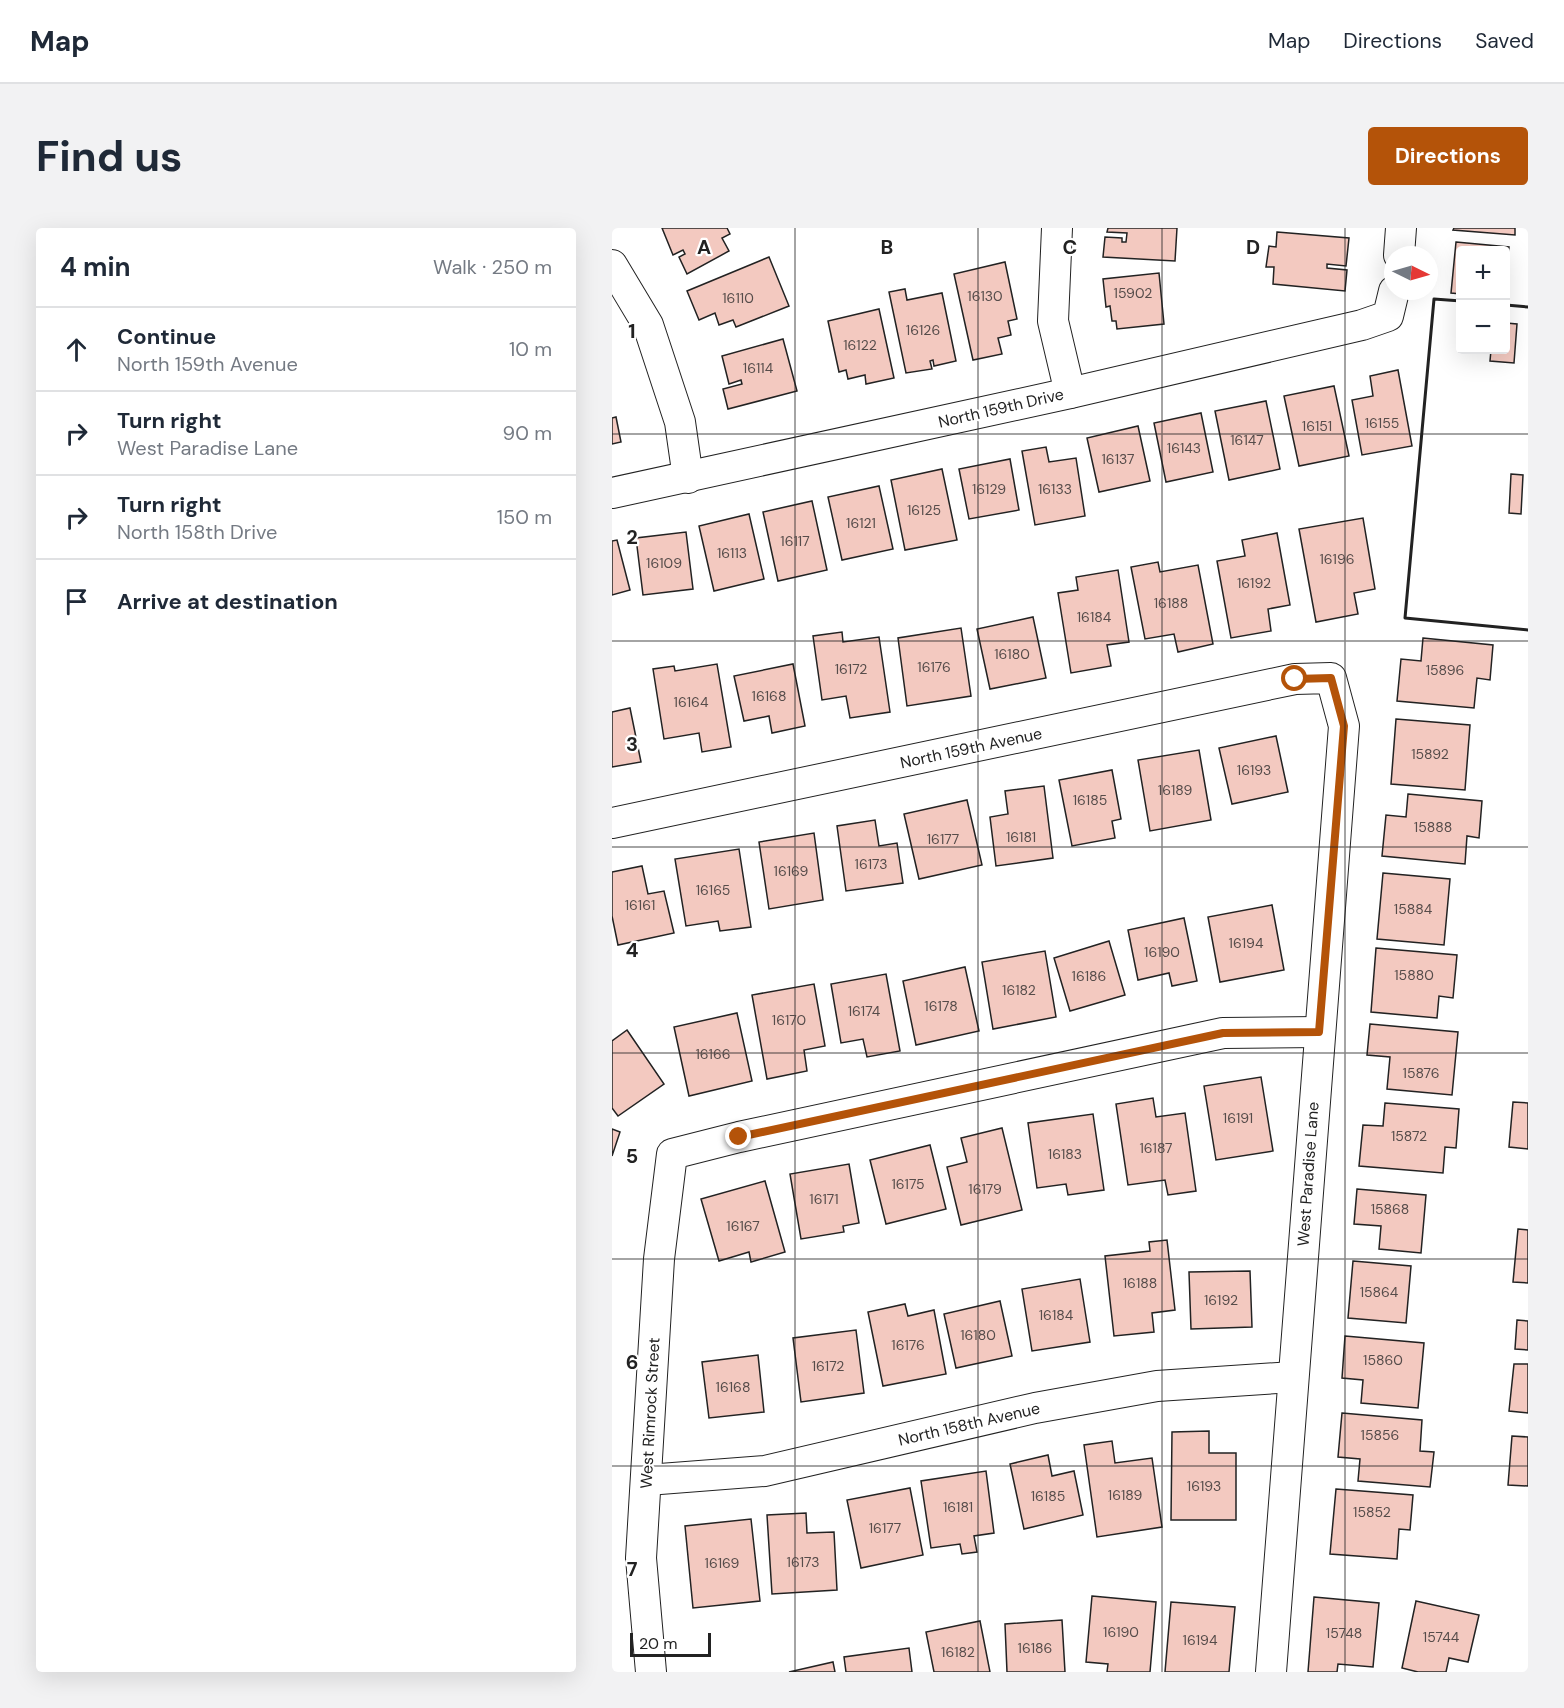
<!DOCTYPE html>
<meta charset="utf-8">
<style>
body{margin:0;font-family:"DM Sans",sans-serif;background:#f2f2f3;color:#1f2937}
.controls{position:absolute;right:18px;top:18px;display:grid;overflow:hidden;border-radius:6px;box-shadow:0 6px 24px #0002}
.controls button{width:54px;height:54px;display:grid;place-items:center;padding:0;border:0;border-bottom:2px solid #e0e1e3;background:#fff;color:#1f2937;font:30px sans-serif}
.compass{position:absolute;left:772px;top:18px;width:54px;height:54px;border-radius:50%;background:#fff;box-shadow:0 6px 24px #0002;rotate:95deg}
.scale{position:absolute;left:18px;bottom:15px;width:81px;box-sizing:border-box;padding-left:6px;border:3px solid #222;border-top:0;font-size:16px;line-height:21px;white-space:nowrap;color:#222;-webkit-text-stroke:4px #fff;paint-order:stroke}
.stop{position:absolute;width:18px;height:18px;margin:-14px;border:4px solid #b45309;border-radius:50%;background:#fff}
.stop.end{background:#b45309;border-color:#fff;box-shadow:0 2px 6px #0008}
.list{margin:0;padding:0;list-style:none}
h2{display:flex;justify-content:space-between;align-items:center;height:78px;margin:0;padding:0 24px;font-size:26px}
h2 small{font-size:20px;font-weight:400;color:#747a83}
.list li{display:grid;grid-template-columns:39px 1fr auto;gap:18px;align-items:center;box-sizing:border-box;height:84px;padding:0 24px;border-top:2px solid #e0e1e3}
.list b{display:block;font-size:22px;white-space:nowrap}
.list p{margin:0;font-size:20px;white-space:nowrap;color:#747a83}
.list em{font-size:20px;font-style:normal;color:#747a83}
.icon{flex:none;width:33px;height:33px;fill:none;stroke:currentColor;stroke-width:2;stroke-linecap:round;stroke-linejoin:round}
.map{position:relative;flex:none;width:916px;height:1444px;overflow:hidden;border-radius:6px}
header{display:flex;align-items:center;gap:36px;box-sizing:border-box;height:84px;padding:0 30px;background:#fff;border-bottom:2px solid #e0e1e3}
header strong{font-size:28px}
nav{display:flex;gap:33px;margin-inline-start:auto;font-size:21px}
.intro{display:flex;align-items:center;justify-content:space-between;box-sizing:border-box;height:144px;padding:0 36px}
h1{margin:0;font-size:42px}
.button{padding:15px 27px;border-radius:6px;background:#b45309;color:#fff;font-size:21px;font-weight:700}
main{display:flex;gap:36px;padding:0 36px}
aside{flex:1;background:#fff;border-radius:6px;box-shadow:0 6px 24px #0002}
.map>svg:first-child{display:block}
.building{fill:#f3c9c0;stroke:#222;stroke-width:1.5}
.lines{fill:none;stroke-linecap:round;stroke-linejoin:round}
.minor-casing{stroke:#222;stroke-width:32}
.minor{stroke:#fff;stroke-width:30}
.wall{stroke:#222;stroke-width:3}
.route{stroke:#b45309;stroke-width:8}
.grid{fill:none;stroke:#222;stroke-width:1.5;stroke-opacity:0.55}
.labels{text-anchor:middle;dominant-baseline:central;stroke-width:4.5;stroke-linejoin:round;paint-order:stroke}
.number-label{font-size:14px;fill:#564c4a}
.street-label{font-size:16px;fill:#222;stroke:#fff}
.grid-label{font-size:20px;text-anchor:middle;font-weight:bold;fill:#222;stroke:#fff;stroke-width:4.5;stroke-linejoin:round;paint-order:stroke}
</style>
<header>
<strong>Map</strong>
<nav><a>Map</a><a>Directions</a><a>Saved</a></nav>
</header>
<div class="intro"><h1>Find us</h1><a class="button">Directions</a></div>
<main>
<aside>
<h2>4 min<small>Walk · 250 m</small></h2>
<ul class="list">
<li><svg class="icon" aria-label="ahead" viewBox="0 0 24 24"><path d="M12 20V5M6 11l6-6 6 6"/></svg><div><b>Continue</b><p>North 159th Avenue</p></div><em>10 m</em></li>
<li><svg class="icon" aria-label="right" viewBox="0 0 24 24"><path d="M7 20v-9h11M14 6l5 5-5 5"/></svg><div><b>Turn right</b><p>West Paradise Lane</p></div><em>90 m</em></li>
<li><svg class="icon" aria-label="right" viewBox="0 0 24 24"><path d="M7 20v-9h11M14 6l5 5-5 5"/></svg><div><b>Turn right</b><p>North 158th Drive</p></div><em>150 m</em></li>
<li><svg class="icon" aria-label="arrive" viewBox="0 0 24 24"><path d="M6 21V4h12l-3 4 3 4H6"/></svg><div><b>Arrive at destination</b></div></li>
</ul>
</aside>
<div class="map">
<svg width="916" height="1444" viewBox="0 0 916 1444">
<rect width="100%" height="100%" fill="#fff"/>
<g class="building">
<polygon points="50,0 115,0 118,6 110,10 117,23 75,46 67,29 73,26 71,22 61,27"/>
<polygon points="496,0 565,0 563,33 491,29 493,9 510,10 510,14 514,14 515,5 495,4"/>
<polygon points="842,0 903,0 903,7 841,2"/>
<polygon points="665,4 737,10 734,38 715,36 715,40 735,42 733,63 661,56 662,39 654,39 657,18 664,19"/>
<polygon points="844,14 897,19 894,58 894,22 849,22 849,66 839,65"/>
<polygon points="157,29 177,78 124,99 121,92 107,97 103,85 87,92 75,63"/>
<polygon points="393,34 405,91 396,93 399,107 386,110 390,126 361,132 342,46"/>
<polygon points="547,45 552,96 505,101 504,93 500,93 498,78 494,79 491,51"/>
<polygon points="293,61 295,72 330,65 344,133 322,138 321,132 318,133 320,141 294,145 277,64"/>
<polygon points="267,81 282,150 254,156 253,147 236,151 234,142 227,144 216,93"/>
<polygon points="894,95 905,96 902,135 878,133 879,122 894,122"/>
<polygon points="171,111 185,163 116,181 111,161 130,156 129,152 117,156 110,128"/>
<polygon points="786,142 800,218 750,227 740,172 761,168 758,148"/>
<polygon points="722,158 737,228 687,238 672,168"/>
<polygon points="654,173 668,241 617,252 603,183"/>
<polygon points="589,185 601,244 554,254 542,195"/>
<polygon points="4,189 9,214 0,216 0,190"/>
<polygon points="526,198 538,253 487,264 475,210"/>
<polygon points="434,219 437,234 464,230 473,288 423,297 410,223"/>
<polygon points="398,231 407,282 357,291 347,241"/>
<polygon points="330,241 345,312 293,322 279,252"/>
<polygon points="899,246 911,247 909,286 897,285"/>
<polygon points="267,258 281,321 230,332 216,269"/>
<polygon points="200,273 215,342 166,353 151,284"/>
<polygon points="137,286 152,351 102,363 87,298"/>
<polygon points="751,290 763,361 742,365 746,386 704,394 687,301"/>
<polygon points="74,304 81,361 31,367 24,310"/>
<polygon points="665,305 678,377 656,381 659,403 619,410 605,333 633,328 630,312"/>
<polygon points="5,312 18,362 0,367 0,313"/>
<polygon points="546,334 548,344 586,337 601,416 566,424 562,406 533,411 519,339"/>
<polygon points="506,342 517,414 495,417 499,438 459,445 446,365 466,362 464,349"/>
<polygon points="421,389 434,450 378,461 365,401"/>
<polygon points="349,400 359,468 295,478 286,410"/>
<polygon points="230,404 231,414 267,409 278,484 238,490 234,468 210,472 201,408"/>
<polygon points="811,410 881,417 878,452 865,450 862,480 785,473 789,431 809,433"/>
<polygon points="105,436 119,519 90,524 87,505 52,511 41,441 62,438 63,443"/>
<polygon points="181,436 193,498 160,505 157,488 132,493 122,448"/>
<polygon points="18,480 29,534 0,539 0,484"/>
<polygon points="784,491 858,497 853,562 779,556"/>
<polygon points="664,508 676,564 620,576 607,520"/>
<polygon points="587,522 599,592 538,603 526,532"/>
<polygon points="500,542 509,591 500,593 503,610 460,618 447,552"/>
<polygon points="432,558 441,630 384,638 378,589 396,586 393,563"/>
<polygon points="796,566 870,573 867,610 855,608 853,636 770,628 774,587 794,589"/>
<polygon points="355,572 370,637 307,651 292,586"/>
<polygon points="263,592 267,618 285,615 291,655 234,663 225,598"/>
<polygon points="202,605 211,672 157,681 147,614"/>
<polygon points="127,621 139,699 108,703 106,693 74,698 63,631"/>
<polygon points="30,638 36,666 52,663 62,705 6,717 0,688 0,644"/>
<polygon points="771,645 838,651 832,717 765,711"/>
<polygon points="660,677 672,742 608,754 596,689"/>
<polygon points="572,690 585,753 560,758 557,745 526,752 516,702"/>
<polygon points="497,713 513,767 458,783 442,730"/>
<polygon points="764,720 845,727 841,770 827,768 825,790 759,784"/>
<polygon points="433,723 444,789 381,801 370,734"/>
<polygon points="353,739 367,803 304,817 291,753"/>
<polygon points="274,746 288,823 255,829 251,811 229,815 219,756"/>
<polygon points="202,756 213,818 192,822 195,843 155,851 140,767"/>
<polygon points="125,785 140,853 77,868 62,799"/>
<polygon points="758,796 846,804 840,867 775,861 778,829 755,827"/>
<polygon points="15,802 52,856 6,888 0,880 0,813"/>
<polygon points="649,849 661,923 604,932 592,858"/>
<polygon points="541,870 544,889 573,885 584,963 556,967 553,952 516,957 504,876"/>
<polygon points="901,874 916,875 916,921 897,919"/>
<polygon points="773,875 847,881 844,920 833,919 831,945 747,938 751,897 771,898"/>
<polygon points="481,886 492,962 456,967 454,956 425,960 416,895"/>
<polygon points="390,900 410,982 349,997 335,939 355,934 349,910"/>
<polygon points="0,901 8,904 0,928"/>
<polygon points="318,917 334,981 274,996 258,932"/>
<polygon points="237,936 247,995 231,998 232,1004 189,1011 178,946"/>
<polygon points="153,953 173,1024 139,1034 137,1024 107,1033 89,971"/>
<polygon points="745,961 814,967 809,1025 767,1021 769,998 742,996"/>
<polygon points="906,1001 916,1002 916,1055 901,1054"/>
<polygon points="555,1012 563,1082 540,1085 542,1104 502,1108 493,1028 538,1023 537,1014"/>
<polygon points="741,1033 799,1038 794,1095 736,1090"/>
<polygon points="638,1043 640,1099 579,1101 577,1044"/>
<polygon points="468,1051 478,1114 420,1123 410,1061"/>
<polygon points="388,1073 400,1128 344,1140 332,1086"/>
<polygon points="293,1076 296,1088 322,1082 334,1146 271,1158 256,1084"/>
<polygon points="905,1092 916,1093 916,1122 903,1121"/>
<polygon points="244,1102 252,1165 189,1174 181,1110"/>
<polygon points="733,1108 812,1115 806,1180 749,1175 751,1152 730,1150"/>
<polygon points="146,1127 152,1184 97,1190 90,1134"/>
<polygon points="902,1136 916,1136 916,1185 897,1183"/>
<polygon points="730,1185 810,1192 808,1223 822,1224 818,1259 746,1253 748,1231 726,1229"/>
<polygon points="597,1203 597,1225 624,1225 624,1292 559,1292 560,1204"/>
<polygon points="900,1208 916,1209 916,1258 896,1257"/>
<polygon points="500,1213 503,1235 540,1230 550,1299 485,1309 472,1217"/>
<polygon points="436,1227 440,1248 462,1243 471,1287 412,1301 398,1236"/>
<polygon points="374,1243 382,1305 362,1308 365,1324 350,1326 348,1316 319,1320 309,1253"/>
<polygon points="298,1260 311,1327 249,1340 235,1272"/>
<polygon points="724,1261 801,1267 798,1302 787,1301 785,1331 718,1326"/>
<polygon points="194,1285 195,1305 222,1304 225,1362 160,1366 155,1287"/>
<polygon points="139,1291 148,1373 81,1380 73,1298"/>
<polygon points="480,1368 544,1374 538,1444 495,1444 496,1436 474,1434"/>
<polygon points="702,1369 767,1375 761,1439 726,1436 725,1444 696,1444"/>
<polygon points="804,1373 867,1387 856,1434 837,1430 834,1444 806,1444 790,1440"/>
<polygon points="559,1374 623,1379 617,1444 553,1444"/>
<polygon points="450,1392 453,1444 395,1444 393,1396"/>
<polygon points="368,1393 378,1444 322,1444 314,1404"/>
<polygon points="297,1420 300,1444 234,1444 232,1429"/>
<polygon points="221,1434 223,1444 177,1444"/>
</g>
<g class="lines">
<g class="minor-casing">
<g id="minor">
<polyline points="445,0 441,93 458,165"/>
<polyline points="787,27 789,0"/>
<polyline points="0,37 36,97 68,194 76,250"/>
<polyline points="0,265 458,165 750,97 776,88 782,63"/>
<polyline points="0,595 683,451 719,450 732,498 659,1444"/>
<polyline points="35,1252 153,1243 423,1180 545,1158 681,1149"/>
<polyline points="39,1444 29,1330 47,1031 60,926 127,909 611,805 707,804"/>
</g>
</g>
<use href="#minor" class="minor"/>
<g class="wall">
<polyline points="849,73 822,71 793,390 916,402"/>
<polyline points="894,77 916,79"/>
</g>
</g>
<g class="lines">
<polyline class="route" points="127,909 611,805 707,804 732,498 719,450 683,451"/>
</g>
<path class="grid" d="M183,0V1444M366,0V1444M550,0V1444M733,0V1444M0,206H916M0,413H916M0,619H916M0,825H916M0,1031H916M0,1238H916"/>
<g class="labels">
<g class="number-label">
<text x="521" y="65">15902</text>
<text x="373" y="68">16130</text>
<text x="126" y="70">16110</text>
<text x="311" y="102">16126</text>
<text x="248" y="117">16122</text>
<text x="146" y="140">16114</text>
<text x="770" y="195">16155</text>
<text x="705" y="198">16151</text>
<text x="635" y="212">16147</text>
<text x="572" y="220">16143</text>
<text x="506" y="231">16137</text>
<text x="377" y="261">16129</text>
<text x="443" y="261">16133</text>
<text x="312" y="282">16125</text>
<text x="249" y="295">16121</text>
<text x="183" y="313">16117</text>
<text x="120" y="325">16113</text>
<text x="725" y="331">16196</text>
<text x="52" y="335">16109</text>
<text x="642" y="355">16192</text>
<text x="559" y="375">16188</text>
<text x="482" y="389">16184</text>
<text x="400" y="426">16180</text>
<text x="322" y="439">16176</text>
<text x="239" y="441">16172</text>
<text x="833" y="442">15896</text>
<text x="157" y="468">16168</text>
<text x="79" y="474">16164</text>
<text x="818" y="526">15892</text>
<text x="642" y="542">16193</text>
<text x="563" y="562">16189</text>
<text x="478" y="572">16185</text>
<text x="821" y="599">15888</text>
<text x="409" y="609">16181</text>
<text x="331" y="611">16177</text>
<text x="259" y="636">16173</text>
<text x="179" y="643">16169</text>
<text x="101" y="662">16165</text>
<text x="28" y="677">16161</text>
<text x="801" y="681">15884</text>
<text x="634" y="715">16194</text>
<text x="550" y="724">16190</text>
<text x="802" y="747">15880</text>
<text x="477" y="748">16186</text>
<text x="407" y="762">16182</text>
<text x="329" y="778">16178</text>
<text x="252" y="783">16174</text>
<text x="177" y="792">16170</text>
<text x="101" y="826">16166</text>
<text x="809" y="845">15876</text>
<text x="626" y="890">16191</text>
<text x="797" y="908">15872</text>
<text x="544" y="920">16187</text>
<text x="453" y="926">16183</text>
<text x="296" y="956">16175</text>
<text x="373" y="961">16179</text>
<text x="212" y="971">16171</text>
<text x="778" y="981">15868</text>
<text x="131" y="998">16167</text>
<text x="528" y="1055">16188</text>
<text x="767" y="1064">15864</text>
<text x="609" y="1072">16192</text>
<text x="444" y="1087">16184</text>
<text x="366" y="1107">16180</text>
<text x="296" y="1117">16176</text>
<text x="771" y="1132">15860</text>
<text x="216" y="1138">16172</text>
<text x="121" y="1159">16168</text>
<text x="768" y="1207">15856</text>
<text x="592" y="1258">16193</text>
<text x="513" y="1267">16189</text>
<text x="436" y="1268">16185</text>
<text x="346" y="1279">16181</text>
<text x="760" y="1284">15852</text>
<text x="273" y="1300">16177</text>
<text x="191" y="1334">16173</text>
<text x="110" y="1335">16169</text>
<text x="509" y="1404">16190</text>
<text x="732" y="1405">15748</text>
<text x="829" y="1409">15744</text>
<text x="588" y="1412">16194</text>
<text x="423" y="1420">16186</text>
<text x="346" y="1424">16182</text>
</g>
<g class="street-label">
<text transform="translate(389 180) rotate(-13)">North 159th Drive</text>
<text transform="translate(359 520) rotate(-12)">North 159th Avenue</text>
<text transform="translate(696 946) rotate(-86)">West Paradise Lane</text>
<text transform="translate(38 1185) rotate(-87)">West Rimrock Street</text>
<text transform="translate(357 1196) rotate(-13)">North 158th Avenue</text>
</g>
</g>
<g class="grid-label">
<text x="92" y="26">A</text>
<text x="275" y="26">B</text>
<text x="458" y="26">C</text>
<text x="641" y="26">D</text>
<text x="20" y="110">1</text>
<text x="20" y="316">2</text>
<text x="20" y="523">3</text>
<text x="20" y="729">4</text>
<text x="20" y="935">5</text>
<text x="20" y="1141">6</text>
<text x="20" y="1348">7</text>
</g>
</svg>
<div class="controls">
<button>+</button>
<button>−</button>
</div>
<svg class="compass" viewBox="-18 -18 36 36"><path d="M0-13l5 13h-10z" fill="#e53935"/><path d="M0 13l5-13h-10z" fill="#747a83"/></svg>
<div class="scale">20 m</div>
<div class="stop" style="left:683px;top:451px"></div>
<div class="stop end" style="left:127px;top:909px"></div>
</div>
</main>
